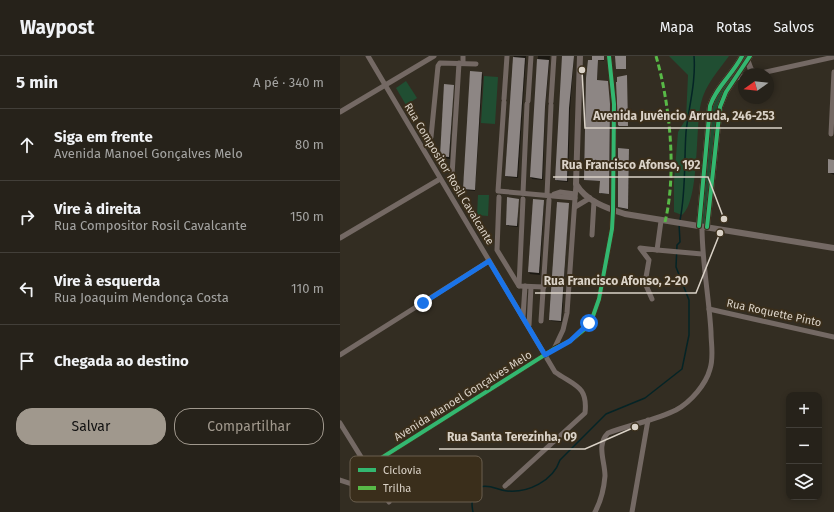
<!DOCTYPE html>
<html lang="pt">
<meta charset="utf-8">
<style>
body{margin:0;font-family:"Fira Sans",sans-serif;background:#322f27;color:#f1f3f6}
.controls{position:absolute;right:12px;bottom:12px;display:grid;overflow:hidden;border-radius:8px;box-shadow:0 2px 6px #0003}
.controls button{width:36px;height:36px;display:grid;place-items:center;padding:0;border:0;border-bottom:1px solid #423f39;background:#26221a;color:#f1f3f6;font:20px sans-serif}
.compass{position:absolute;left:398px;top:12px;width:36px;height:36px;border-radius:50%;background:#26221a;box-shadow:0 2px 6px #0003;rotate:255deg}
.stop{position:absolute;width:12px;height:12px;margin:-9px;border:3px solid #1a73e8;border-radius:50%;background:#fff}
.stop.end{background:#1a73e8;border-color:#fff;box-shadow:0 1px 4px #0008}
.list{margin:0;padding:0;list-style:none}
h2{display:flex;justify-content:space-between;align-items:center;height:52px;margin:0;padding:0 16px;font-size:17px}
h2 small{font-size:13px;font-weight:400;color:#a4a4a2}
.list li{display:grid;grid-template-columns:26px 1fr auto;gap:12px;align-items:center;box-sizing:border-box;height:72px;padding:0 16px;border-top:1px solid #423f39}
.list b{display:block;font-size:15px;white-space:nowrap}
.list p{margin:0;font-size:13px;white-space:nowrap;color:#a4a4a2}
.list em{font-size:13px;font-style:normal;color:#a4a4a2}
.actions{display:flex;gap:8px;padding:12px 16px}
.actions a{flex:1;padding:9px 0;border:1px solid #a0988d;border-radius:16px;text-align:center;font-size:14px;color:#a0988d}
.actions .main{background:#a0988d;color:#111}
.icon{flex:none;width:22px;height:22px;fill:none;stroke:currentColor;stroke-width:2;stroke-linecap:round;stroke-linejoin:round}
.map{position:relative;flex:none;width:494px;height:456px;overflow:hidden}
header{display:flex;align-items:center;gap:24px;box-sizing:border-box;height:56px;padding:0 20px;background:#26221a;border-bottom:1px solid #423f39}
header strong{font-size:19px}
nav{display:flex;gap:22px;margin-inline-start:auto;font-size:14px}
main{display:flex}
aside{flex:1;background:#26221a}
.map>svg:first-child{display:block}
.green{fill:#204e32}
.shadow{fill:#0007}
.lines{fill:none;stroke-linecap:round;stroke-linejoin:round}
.stream{stroke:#052426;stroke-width:1.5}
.building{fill:#8d8684}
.minor{stroke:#746964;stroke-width:5}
.tertiary{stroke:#746964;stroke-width:6}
.quiet{stroke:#58b947;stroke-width:3;stroke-dasharray:6 3;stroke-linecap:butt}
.cycleway-casing{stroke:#3a2e1b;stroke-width:6}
.cycleway{stroke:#33b770;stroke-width:4}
.route{stroke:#1a73e8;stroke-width:5}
.labels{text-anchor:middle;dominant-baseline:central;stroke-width:4;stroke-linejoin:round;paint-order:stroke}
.street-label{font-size:11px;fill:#dad2c7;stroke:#3a2e1b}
.key{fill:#3a2e1b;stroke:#6a5f4f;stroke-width:1}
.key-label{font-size:11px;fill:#dad2c7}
.leader{fill:none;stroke:#dad2c7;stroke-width:1.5}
.callout-dot{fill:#dad2c7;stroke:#3a2e1b;stroke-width:1.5}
.callout-label{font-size:12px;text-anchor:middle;font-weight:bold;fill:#dad2c7;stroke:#3a2e1b;stroke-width:4;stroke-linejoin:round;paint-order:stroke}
</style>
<header>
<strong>Waypost</strong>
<nav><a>Mapa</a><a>Rotas</a><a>Salvos</a></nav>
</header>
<main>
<aside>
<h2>5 min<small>A pé · 340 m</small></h2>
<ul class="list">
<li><svg class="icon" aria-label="ahead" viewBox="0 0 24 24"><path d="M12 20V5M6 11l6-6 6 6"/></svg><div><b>Siga em frente</b><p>Avenida Manoel Gonçalves Melo</p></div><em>80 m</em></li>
<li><svg class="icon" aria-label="right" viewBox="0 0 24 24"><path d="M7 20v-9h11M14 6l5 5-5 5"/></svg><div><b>Vire à direita</b><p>Rua Compositor Rosil Cavalcante</p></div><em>150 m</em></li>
<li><svg class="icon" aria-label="left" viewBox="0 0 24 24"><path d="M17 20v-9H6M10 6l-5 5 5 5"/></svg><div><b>Vire à esquerda</b><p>Rua Joaquim Mendonça Costa</p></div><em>110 m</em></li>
<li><svg class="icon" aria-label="arrive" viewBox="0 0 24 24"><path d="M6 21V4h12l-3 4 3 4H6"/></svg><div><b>Chegada ao destino</b></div></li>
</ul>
<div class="actions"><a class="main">Salvar</a><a>Compartilhar</a></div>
</aside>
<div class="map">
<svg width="494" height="456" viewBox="0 0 494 456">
<rect width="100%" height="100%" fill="#332d22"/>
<g class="green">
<path d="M329,0H389C379,14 365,29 361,47C355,71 360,145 342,159L334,156V125L338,76L346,63L348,19Z"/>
<polygon points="404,0 409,0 379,46 366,168 361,168 372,52 374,44"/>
<polygon points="144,20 158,21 155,68 141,67"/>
<polygon points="66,25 77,42 66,49 56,32"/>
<polygon points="138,139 149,139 148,160 137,159"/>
</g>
<g class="shadow">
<polygon points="174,0 186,0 178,122 167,121 166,120"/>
<polygon points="198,0 210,0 205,53 203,124 192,123 191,121"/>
<polygon points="223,0 234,0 230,54 228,126 217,125 216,123"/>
<polygon points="253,0 264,0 264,5 258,4 257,25 270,50 269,138 261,138 261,125 245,124 248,17"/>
<polygon points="142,17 143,19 135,135 125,134 124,133"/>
<polygon points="113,30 110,103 102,102 101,100"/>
<polygon points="289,95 288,154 279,151"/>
<polygon points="489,104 494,104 494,119 490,117"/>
<polygon points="178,143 178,171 168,170 167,169"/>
<polygon points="204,145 200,219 190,218 189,216"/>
<polygon points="228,148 222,266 211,265 210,263"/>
</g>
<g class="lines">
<g class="stream">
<path d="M340,164C346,135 344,106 346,76C349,50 356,26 354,0"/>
<path d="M133,456C131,447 132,437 140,431C150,428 157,434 167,435C188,437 213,425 220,404L266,358L305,342L342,313L349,279V244L336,211L337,189L340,186L339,168"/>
</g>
</g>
<g class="building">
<polygon points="222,0 234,0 229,52 227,125 215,124"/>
<polygon points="252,0 264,0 264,4 258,4 257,24 268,25 270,48 269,138 259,137 260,125 244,124 246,22 248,4 252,4"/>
<polygon points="275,0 286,0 286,13 276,13"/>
<polygon points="173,1 185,2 177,121 165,120"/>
<polygon points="197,3 209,4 205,51 202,123 190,121"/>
<polygon points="130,15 142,16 135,134 123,133"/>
<polygon points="287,19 288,70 279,70 278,69 276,26 277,26 277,21"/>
<polygon points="104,28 114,29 109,101 100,100"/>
<polygon points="278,92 289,93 288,153 278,151"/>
<polygon points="488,103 494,104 494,117 488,117"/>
<polygon points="167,141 179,143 177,170 166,169"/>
<polygon points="193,143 204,144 199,217 188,216"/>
<polygon points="217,146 229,147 221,265 209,264"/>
</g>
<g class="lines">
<g class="minor">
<path d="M28,0L215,316C235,330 248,330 245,357L165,430"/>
<polyline points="123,7 123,0"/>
<polyline points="417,18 494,1"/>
<polyline points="396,22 404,20"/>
<polyline points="164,43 167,0"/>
<polyline points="188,45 191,0"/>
<polyline points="164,46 158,135 235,142"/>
<polyline points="211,46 214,0"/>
<polyline points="0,56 94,0"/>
<polyline points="491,78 494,16"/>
<polyline points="91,81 98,10 100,7 136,8"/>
<polyline points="112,119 119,7"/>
<polyline points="183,137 187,48"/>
<polyline points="214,138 220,136 235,138"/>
<polyline points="207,139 211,49"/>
<polyline points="159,141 157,194 179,230 204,231"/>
<polyline points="235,151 250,142"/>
<polyline points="321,165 317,194 362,198"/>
<polyline points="252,179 254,145"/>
<polyline points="0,182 100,123"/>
<polyline points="179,230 183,143"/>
<polyline points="312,243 305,227 309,204 300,192 317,194"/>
<polyline points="369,253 494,281"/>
<polyline points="183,261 185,230"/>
<polyline points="201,265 209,144"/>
<polyline points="189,269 191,231"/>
<polyline points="214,293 223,274 227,257 236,128"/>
<polyline points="0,299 149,205"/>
<polyline points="0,367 49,446"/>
<polyline points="27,411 214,293 230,285 245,273 253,260 259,243 272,173 273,155 274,48 269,0"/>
<polyline points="0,424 24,432 37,428"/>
<path d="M255,456C261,445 264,432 265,420C265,405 256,389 268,377C289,369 316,364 336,354C351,346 366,328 370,313C374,301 371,288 371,276C369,241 362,206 362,171"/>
<polyline points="292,456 308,364"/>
</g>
<g class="tertiary">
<path d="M240,0L236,128C246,145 266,152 285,158L494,192"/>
<polyline points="408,6 411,14 420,17"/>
<path d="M359,170L370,50C376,31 393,18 402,0"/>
<polyline points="367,171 380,51 386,36 410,0"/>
</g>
<path class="quiet" d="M316,0C330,48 337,117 325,166"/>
<g class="cycleway-casing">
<g id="cycleway">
<path d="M359,170L370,50C376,31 393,18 402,0"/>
<polyline points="367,171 380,51 386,36 410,0"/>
<polyline points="27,411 214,293 230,285 245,273 253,260 259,243 272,173 273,155 274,48 269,0"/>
</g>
</g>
<use href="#cycleway" class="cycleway"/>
</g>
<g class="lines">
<polyline class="route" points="83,247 149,205 205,299 230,285 249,267"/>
</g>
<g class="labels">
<g class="street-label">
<text transform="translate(109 118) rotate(59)">Rua Compositor Rosil Cavalcante</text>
<text transform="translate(434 257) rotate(12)">Rua Roquette Pinto</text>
<text transform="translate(123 340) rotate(-32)">Avenida Manoel Gonçalves Melo</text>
</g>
</g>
<rect x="10" y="400" width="132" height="46" rx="6" class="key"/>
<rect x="18" y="412" width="18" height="4" fill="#33b770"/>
<rect x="18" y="430" width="18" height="4" fill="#58b947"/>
<g class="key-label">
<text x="43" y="418">Ciclovia</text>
<text x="43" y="436">Trilha</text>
</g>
<path class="leader" d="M242 14L245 72H442M384 163L368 121H213M380 177L356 237H195M295 371L245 393H99"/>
<g class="callout-dot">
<circle cx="242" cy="14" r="4"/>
<circle cx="384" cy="163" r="4"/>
<circle cx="380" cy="177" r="4"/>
<circle cx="295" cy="371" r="4"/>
</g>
<g class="callout-label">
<text x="344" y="64">Avenida Juvêncio Arruda, 246-253</text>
<text x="291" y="113">Rua Francisco Afonso, 192</text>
<text x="276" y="229">Rua Francisco Afonso, 2-20</text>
<text x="172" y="385">Rua Santa Terezinha, 09</text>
</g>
</svg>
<div class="controls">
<button>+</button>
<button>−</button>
<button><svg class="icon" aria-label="layers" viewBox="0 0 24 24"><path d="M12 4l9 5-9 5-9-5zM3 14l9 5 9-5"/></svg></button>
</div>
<svg class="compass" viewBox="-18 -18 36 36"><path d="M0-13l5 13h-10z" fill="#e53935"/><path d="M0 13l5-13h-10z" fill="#a4a4a2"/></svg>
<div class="stop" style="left:249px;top:267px"></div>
<div class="stop end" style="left:83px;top:247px"></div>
</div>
</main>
